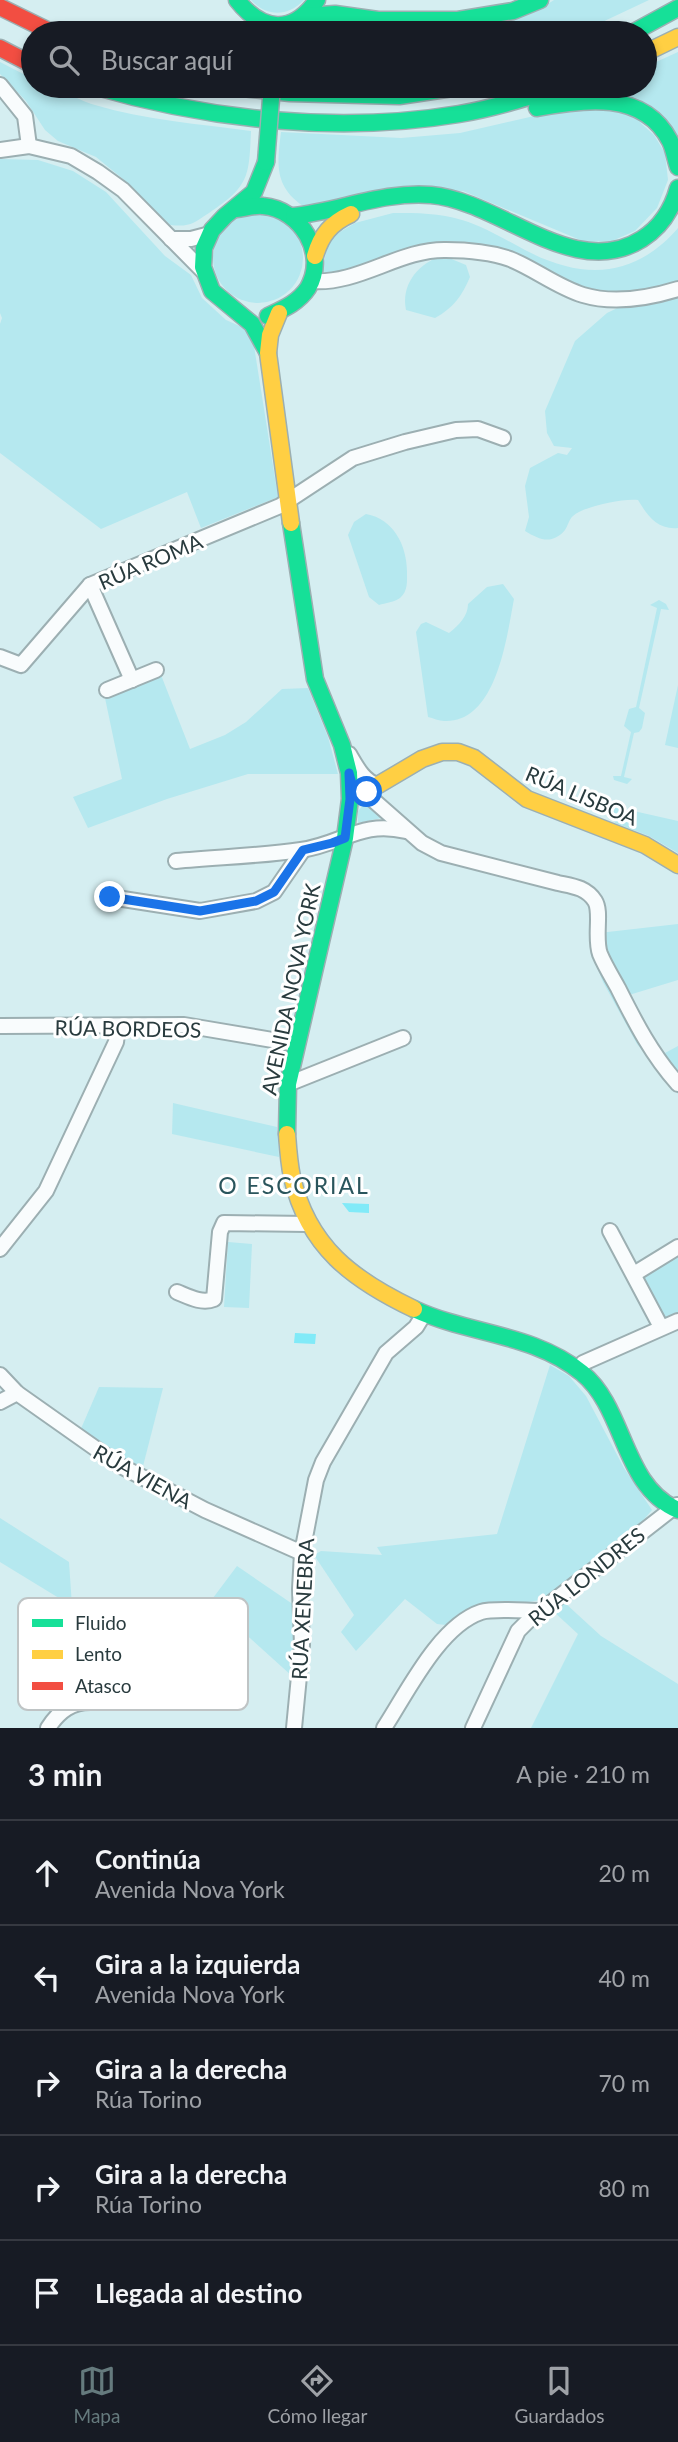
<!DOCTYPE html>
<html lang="es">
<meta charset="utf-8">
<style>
body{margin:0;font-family:Lato,sans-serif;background:#20242c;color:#f1f3f6}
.stop{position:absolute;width:21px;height:21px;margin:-16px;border:5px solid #1a73e8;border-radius:50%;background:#fff}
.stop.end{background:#1a73e8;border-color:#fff;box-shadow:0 2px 7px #0008}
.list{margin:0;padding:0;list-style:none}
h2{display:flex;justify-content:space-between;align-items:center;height:91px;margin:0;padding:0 28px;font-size:30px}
h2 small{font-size:23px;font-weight:400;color:#9ea1a6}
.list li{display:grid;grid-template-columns:46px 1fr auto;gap:21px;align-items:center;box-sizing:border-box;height:105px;padding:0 28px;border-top:2px solid #363941}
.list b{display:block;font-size:26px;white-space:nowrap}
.list p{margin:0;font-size:23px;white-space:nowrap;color:#9ea1a6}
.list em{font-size:23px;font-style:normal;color:#9ea1a6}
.icon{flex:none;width:38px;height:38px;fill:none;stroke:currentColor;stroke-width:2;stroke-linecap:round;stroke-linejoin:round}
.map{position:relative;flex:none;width:678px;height:1728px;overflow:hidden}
.search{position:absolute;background:#171b24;box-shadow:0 4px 10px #0003;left:21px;right:21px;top:21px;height:77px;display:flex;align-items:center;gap:18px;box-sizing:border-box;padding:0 24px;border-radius:38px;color:#9ea1a6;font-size:26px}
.sheet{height:616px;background:#171b24}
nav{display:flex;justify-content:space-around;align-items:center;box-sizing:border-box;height:98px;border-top:2px solid #363941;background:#171b24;font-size:19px;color:#9ea1a6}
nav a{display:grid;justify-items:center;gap:4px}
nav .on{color:#657a7d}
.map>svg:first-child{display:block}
.green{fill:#b5e8ef}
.water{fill:#81eaf8}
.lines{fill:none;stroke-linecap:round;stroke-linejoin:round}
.street-casing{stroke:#9cafb2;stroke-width:18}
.fast-casing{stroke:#9cafb2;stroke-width:19}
.slow-casing{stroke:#9cafb2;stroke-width:19}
.jam-casing{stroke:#9cafb2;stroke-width:19}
.street{stroke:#f9fcfd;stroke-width:14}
.fast{stroke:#16e098;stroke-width:16}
.slow{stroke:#ffcf43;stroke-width:16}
.jam{stroke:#f24e42;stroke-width:16}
.fast-bridge-casing{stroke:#9cafb2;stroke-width:19;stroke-linecap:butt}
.fast-bridge{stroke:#16e098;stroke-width:16}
.route{stroke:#1a73e8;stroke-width:9}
.labels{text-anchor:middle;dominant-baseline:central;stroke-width:6;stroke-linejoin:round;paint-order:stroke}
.street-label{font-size:21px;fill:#293b3e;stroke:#fff}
.neighbourhood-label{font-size:23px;letter-spacing:2px;fill:#2a555c;stroke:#fff}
.key{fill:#fff;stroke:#bfc4c5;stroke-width:2}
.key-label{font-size:19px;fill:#293b3e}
</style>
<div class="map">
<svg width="678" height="1728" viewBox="0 0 678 1728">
<rect width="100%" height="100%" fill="#d5eef1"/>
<g class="green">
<path d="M251,0H304C288,17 266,17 251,0Z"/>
<polygon points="554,0 649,0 579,33 297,33 306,26 543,7"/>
<polygon points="678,52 678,142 581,92 599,86 645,86 645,67"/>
<path d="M0,62L33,79V86C59,86 72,98 95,105C146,120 199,124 251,131C249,178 249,186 209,213C192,224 190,227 170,225L123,179L96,157L58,141L45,130L26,101L0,74Z"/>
<path d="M569,108L609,109L635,118L654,135L665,153L668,180L657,208L635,231L612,241L585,242L463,191L303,206C274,186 277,164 281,132L401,138L460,133Z"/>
<polygon points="0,159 38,160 73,171 106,192 165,256 191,275 202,298 226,320 244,328 254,346 278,497 201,528 187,492 101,529 0,453 0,324 2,318 0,313"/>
<path d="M393,213C417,213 440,213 462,220C485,227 504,239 525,250C582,280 634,279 678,228V528C657,530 647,515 638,500C624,498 584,506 573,516C569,519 568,526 565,530C552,545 540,540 525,531L529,517L525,486L530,468L558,453L567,455L572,448L554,446L547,433L545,411L575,341L607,313L661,287C649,289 635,293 623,292C598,292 568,284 545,273C521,262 505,246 477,244C420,239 383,258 331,277L321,272L330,238L355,223Z"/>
<circle cx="258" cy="258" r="45"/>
<path d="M438,257L449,258L466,265L470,277C462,296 453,308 435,318L406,310C401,286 416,266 438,257Z"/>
<path d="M366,514C394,519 407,546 407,572C407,582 408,591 400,598C395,602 385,603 379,605L369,597L348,535L354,522Z"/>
<path d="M503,584L514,599C507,635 497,724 444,721C439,721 433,718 428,717L416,632L421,624L426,622L449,633C459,625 468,616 468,604L487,587Z"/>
<polygon points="659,600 666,604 669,610 661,609 639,708 645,713 642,728 639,732 634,733 624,777 632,779 627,784 614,780 613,776 621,776 631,732 624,726 629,709 636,707 657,608 650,605"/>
<polygon points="161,675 190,749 225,735 246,722 282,689 308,688 328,737 338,774 248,774 167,799 88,828 73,797 122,779 105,698"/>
<polygon points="678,685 678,748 665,745"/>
<polygon points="365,803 369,803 386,817 358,823 358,811"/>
<polygon points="616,807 678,821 678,853 649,836 615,823 610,815"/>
<polygon points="678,924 678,980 629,995 646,1034 665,1053 678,1046 678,1094 637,1044 603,982 596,965 590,934"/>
<polygon points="173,1103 277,1127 279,1157 172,1134"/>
<polygon points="228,1242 252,1244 249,1308 224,1307"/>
<polygon points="678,1250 678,1317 664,1322 641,1283 643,1273"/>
<polygon points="550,1365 569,1376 586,1396 624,1468 652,1510 640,1524 584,1572 545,1599 467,1613 446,1625 437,1624 405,1599 356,1651 341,1632 354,1615 314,1555 321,1551 382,1555 377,1547 497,1534"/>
<polygon points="99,1387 163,1388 142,1470 80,1431"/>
<polygon points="0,1518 69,1562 72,1606 0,1562"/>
<polygon points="237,1566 294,1605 295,1639 292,1676 210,1602"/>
<polygon points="565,1603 601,1636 678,1684 678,1728 531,1728 578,1634 553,1611"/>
</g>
<g class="water">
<polygon points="342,1203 369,1204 369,1213 349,1212"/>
<polygon points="295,1333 316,1334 315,1344 294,1343"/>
</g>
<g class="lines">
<g class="street-casing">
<g id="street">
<polyline points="0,85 25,116 29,146"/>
<polyline points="0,150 29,146 71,156 98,172 123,190 204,272"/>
<polyline points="171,239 191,239 210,234"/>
<path d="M311,281C359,285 399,249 446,250C468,250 490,252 510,259C535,269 557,287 583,295C613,304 649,298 678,289"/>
<polyline points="90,585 132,680"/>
<polyline points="0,657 21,665 90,585 280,506 353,458 405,442 456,430 478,429 503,438"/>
<polyline points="107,690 156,670"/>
<path d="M349,754C356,766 364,782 378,785"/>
<path d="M352,784L355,795L372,799L422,843L441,853L558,883C572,886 586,887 595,901C602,912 594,938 600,954C605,966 612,977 618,988C635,1022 652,1055 678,1084"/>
<path d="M176,861C218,857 260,856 301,850C343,844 361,820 406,831"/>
<polyline points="110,897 200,911 256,901 274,892 303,850"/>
<polyline points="0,1026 184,1025 296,1044"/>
<polyline points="288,1084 403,1038"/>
<polyline points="610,1231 661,1327"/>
<polyline points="0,1249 46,1191 116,1042 118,1027"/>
<polyline points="634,1274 678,1247"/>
<path d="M177,1292C189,1297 202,1304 214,1299L220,1232L224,1223L307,1224"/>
<polyline points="579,1371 583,1363 678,1321"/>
<polyline points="0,1375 17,1393 119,1465 205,1510 302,1553"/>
<polyline points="0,1402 17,1393"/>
<path d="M48,1728C59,1711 72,1701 93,1702"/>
<polyline points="294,1728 302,1645 300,1589 302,1553 316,1480 323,1462 386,1353 416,1327 424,1314"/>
<path d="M384,1728C407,1693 439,1626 481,1612C493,1608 526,1611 541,1611"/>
<polyline points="473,1728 518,1631 529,1620 677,1505"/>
</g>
</g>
<g class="fast-casing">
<g id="fast">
<path d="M237,0C262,32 293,35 317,0"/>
<polyline points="305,16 335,14 378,20 458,20 513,11 540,0"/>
<polyline points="632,33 678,8"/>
<path d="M93,86C209,120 339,134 459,114C495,108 529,97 563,86"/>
<polyline points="222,86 290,93 399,96 466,86"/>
<path d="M537,108C583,99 644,90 670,141C674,149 675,158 678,167"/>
<polyline points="266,162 254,192 225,216 212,230 204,248 203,267 212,291 252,324 268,353"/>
<path d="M236,209C245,208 255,205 263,206C301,209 328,254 308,288C298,303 283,309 268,316"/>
<path d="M294,216C340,211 384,191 431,195C501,201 574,282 642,239C661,227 672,210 678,188"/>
<polyline points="287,1134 288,1084 345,838 350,799 349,773 342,745 315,679 291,523"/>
<path d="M414,1309C470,1335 533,1333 582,1373C626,1409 622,1486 678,1510"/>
</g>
</g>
<g class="slow-casing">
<g id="slow">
<polyline points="645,53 678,37"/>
<path d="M315,256C321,235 331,223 351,214"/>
<polyline points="279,313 270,335 268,353 291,523"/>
<polyline points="378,785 422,759 442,752 458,752 474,758 527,799 645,845 678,865"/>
<path d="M287,1134C288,1148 289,1163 292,1177C308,1247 353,1280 414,1309"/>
</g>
</g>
<g class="jam-casing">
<g id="jam">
<polyline points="0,7 53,33"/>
<polyline points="0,48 33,65"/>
</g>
</g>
<use href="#street" class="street"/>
<use href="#fast" class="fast"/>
<use href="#slow" class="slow"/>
<use href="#jam" class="jam"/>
<g class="fast-bridge-casing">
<polyline id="fast-bridge" points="266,162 272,86"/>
</g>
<use href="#fast-bridge" class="fast-bridge"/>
</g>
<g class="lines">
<polyline class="route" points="110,897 200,911 256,901 274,892 303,850 332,843 345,838 350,799 349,773 355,795 359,797 367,792"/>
</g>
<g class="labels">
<g class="street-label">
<text transform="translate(150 561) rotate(-23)">RÚA ROMA</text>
<text transform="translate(582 795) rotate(23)">RÚA LISBOA</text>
<text transform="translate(290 989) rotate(-78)">AVENIDA NOVA YORK</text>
<text transform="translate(128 1028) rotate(1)">RÚA BORDEOS</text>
<text transform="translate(143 1476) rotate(29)">RÚA VIENA</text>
<text transform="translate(586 1576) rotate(-39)">RÚA LONDRES</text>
<text transform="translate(302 1609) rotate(-87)">RÚA XENEBRA</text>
</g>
<g class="neighbourhood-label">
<text x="294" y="1185">O ESCORIAL</text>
</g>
</g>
<rect x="18" y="1598" width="230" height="112" rx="10" class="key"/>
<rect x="32" y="1619" width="31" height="8" fill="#16e098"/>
<rect x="32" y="1650" width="31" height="9" fill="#ffcf43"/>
<rect x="32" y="1682" width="31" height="8" fill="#f24e42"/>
<g class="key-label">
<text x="75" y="1630">Fluido</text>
<text x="75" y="1661">Lento</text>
<text x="75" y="1693">Atasco</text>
</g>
</svg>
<div class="stop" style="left:367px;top:792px"></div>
<div class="stop end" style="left:110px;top:897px"></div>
<div class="search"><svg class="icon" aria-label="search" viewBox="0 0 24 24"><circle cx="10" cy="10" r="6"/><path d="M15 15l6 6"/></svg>Buscar aquí</div>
</div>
<section class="sheet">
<h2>3 min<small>A pie · 210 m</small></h2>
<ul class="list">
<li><svg class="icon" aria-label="ahead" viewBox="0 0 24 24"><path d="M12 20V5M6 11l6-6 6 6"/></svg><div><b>Continúa</b><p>Avenida Nova York</p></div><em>20 m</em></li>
<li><svg class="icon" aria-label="left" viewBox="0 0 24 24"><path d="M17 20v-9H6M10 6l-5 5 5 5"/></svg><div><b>Gira a la izquierda</b><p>Avenida Nova York</p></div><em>40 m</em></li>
<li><svg class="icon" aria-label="right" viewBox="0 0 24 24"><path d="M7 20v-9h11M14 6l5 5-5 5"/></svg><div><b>Gira a la derecha</b><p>Rúa Torino</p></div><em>70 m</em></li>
<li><svg class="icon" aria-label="right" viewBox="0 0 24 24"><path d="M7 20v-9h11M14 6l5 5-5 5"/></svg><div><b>Gira a la derecha</b><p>Rúa Torino</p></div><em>80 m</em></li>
<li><svg class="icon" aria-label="arrive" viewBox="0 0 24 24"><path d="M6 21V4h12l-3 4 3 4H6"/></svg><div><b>Llegada al destino</b></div></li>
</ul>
</section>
<nav>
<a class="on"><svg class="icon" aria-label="map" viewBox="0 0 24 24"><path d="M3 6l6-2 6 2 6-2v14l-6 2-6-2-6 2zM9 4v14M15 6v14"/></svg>Mapa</a>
<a><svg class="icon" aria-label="directions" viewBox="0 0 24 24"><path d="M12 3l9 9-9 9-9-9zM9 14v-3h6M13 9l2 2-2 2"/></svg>Cómo llegar</a>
<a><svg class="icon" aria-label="saved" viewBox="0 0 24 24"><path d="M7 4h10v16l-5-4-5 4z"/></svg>Guardados</a>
</nav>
